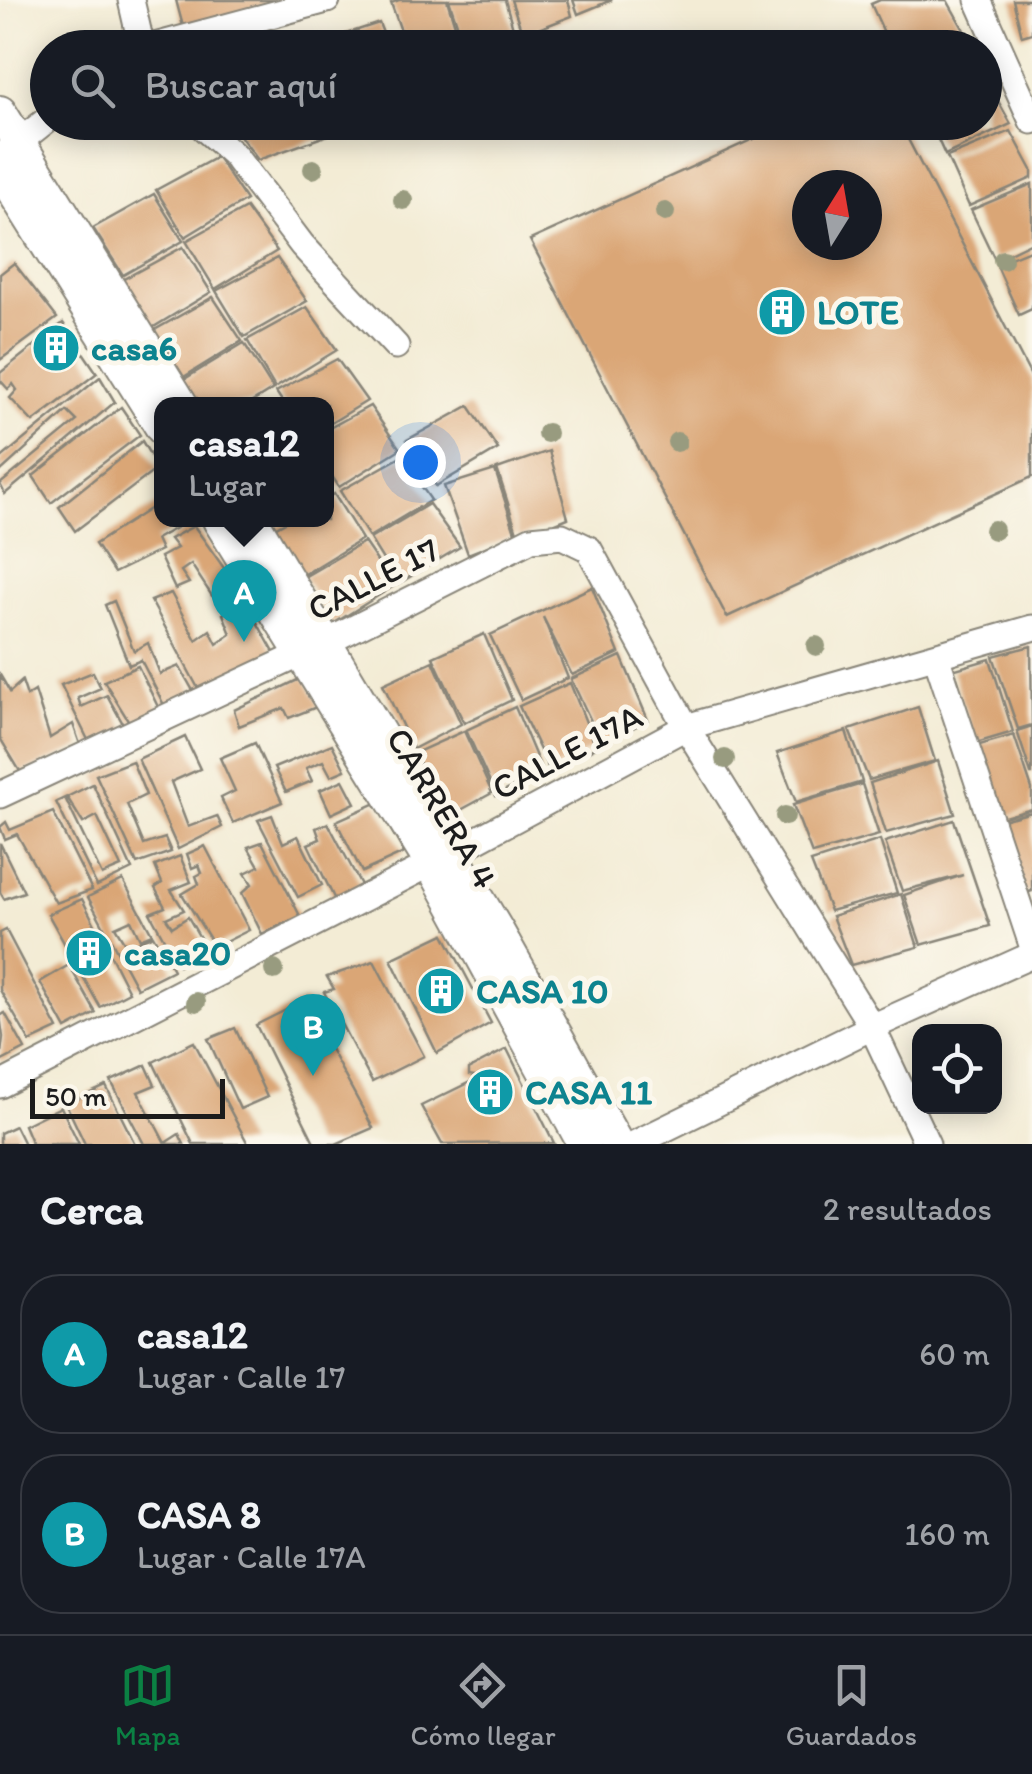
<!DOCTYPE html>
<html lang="es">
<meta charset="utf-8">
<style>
body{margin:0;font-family:Itim,sans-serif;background:#20242c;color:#f1f3f6}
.controls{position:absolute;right:30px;bottom:30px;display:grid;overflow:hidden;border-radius:20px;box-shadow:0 5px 25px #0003}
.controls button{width:90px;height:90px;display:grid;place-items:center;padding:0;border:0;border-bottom:2px solid #363941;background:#171b24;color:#f1f3f6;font:50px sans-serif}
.compass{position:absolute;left:792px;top:170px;width:90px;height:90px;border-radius:50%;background:#171b24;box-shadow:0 5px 25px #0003;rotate:11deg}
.scale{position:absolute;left:30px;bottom:25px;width:195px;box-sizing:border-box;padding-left:10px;border:5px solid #1c1c1c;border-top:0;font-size:28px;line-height:35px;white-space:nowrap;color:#1c1c1c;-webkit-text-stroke:8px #fbf7ec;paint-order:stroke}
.you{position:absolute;left:420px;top:462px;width:35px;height:35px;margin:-25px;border:8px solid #fff;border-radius:50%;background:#1a73e8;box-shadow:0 0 0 15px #1a73e833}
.badge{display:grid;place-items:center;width:65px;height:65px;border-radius:50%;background:#0b8043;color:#fff;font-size:32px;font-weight:700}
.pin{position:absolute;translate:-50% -82px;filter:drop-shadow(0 2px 5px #0008)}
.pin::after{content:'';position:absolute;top:52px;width:35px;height:30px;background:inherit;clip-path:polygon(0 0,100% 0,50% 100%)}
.popup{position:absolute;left:154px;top:397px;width:180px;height:130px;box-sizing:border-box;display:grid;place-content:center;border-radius:20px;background:#171b24;filter:drop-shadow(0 2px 8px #0005);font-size:32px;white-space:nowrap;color:#9ea1a6}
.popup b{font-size:38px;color:#f1f3f6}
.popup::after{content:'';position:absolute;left:50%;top:100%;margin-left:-20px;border:20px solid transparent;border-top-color:#171b24}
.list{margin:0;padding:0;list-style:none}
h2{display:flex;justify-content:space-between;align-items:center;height:130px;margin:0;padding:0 40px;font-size:42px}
h2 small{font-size:32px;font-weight:400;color:#9ea1a6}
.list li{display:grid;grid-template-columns:65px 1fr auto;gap:30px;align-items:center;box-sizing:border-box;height:160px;margin:0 20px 20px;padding:0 20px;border:2px solid #363941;border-radius:40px}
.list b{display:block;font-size:38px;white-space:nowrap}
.list p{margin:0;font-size:32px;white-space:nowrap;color:#9ea1a6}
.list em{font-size:32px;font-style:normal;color:#9ea1a6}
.icon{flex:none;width:55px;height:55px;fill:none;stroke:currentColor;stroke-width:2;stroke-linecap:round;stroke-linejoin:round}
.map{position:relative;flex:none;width:1032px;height:1144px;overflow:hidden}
.search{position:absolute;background:#171b24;box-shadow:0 5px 25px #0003;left:30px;right:30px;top:30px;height:110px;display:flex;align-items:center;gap:25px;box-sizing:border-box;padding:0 35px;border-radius:55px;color:#9ea1a6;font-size:38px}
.sheet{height:490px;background:#171b24}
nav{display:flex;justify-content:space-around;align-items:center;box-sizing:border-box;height:140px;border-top:2px solid #363941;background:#171b24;font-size:28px;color:#9ea1a6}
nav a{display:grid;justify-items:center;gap:5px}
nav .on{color:#0b8043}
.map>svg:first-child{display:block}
.building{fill:#daa676;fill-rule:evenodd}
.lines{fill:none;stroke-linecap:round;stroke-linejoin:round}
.minor-casing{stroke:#888478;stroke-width:29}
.major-casing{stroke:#888478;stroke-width:36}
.minor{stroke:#fff;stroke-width:25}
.major{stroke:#fff;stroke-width:32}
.tree{fill:#989b7f}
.labels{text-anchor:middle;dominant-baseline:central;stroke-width:10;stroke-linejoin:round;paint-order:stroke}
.culture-label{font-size:35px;font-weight:bold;fill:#0d838f;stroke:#fbf7ec;text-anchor:start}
.street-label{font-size:35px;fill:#1c1c1c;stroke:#fbf7ec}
</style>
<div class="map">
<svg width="1032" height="1144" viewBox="0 0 1032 1144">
<rect width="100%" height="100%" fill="#fbf7ec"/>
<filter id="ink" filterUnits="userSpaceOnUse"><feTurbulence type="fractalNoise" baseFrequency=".01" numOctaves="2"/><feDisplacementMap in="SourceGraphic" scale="20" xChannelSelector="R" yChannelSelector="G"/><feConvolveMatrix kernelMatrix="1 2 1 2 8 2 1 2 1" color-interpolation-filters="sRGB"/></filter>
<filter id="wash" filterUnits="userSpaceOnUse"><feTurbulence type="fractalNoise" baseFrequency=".0048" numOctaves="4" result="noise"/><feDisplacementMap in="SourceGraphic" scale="40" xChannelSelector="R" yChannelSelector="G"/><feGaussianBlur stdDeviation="2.25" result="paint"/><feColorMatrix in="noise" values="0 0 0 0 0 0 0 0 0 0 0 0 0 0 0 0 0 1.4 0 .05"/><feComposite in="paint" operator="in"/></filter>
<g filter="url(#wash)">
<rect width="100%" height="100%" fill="#f3ecd5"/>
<g id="blocks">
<g class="building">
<polygon points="176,0 295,0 184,30"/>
<polygon points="399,0 447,0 462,48 407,48 391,3"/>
<polygon points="449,0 505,0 515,35 483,48 465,48"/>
<polygon points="511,0 568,0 572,16 523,35"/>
<polygon points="573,0 612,0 578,14"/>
<polygon points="880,0 947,0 974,48 891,48 871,4"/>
<polygon points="1013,0 1032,0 1032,33 1022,36"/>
<polygon points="379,23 389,48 306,48 306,47"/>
<polygon points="984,76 1011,124 945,155 930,122 984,122"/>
<polygon points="230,122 362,122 362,123 258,160"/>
<path d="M791,122H899L1032,378V477L727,617L530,240ZM807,185H867V245H807Z"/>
<polygon points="1011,131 1032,170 1032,178 969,206 947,157"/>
<polygon points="217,157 246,200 185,237 156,190"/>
<polygon points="1032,184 1032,242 995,260 971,210"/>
<polygon points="154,194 183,241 123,275 93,228"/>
<polygon points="246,208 277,251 215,289 186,241"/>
<polygon points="183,247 211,292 152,328 122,280"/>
<polygon points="1032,249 1032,309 1019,315 996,264"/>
<polygon points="277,258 307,301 244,337 216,291"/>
<polygon points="14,263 57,318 0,360 0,274"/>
<polygon points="213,297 242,341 182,378 153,331"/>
<polygon points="307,307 337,350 275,388 247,340"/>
<polygon points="63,323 97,373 33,422 10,398 17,390 13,384 8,389 0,380 0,373"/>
<polygon points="244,343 273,389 249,404 198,404 183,380"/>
<polygon points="337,359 367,401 326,426 326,404 284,404 276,392"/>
<polygon points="100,377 115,402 5,494 0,484 77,421 67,411 0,472 0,459"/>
<polygon points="370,406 400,449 339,487 326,467 326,430"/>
<polygon points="469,406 498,449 436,486 407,440"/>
<polygon points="121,407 140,435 51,503 33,476"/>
<polygon points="142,441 158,468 75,531 59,507"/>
<polygon points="549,451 568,518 519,538 497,469"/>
<polygon points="401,457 431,500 369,537 340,491"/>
<polygon points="495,470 516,535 468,554 444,486"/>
<polygon points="334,494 362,539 300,577 271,530 289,520 326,520 326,498"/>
<polygon points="162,501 162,520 190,520 156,539 161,550 114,573 95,544"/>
<polygon points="429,504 460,547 398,584 370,539"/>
<polygon points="194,526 236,585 212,596 191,564 181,571 189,583 175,589 160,557 177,548 170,539"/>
<polygon points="364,542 394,586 333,624 304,577"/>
<polygon points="592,587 619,653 572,675 543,617 568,678 521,700 490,635"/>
<polygon points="171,593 196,640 210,630 217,644 231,634 223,614 245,601 276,656 199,690 151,601"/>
<polygon points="114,601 134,651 148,643 160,674 179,666 196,696 166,709 141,660 129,665 105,605"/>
<polygon points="484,634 512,700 464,723 433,657"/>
<polygon points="1031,646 1032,725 1018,729 993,656"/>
<polygon points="621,656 648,720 602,744 571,679"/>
<polygon points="990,659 1013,732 976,743 952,670"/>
<polygon points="433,661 461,724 413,749 383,684"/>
<polygon points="138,666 160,711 131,725 104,681"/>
<polygon points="93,672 101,688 78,698 81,707 107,695 127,731 91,746 61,685"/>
<polygon points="0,675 10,692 22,681 27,696 35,691 50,738 73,724 81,747 21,773 0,738"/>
<polygon points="304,677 319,706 289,718 284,708 239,726 234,710"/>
<polygon points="570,683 596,747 550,771 519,706"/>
<polygon points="515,707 542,771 496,796 466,730"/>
<polygon points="918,707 935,761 869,780 849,730"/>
<polygon points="1032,726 1032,774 1031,774 1017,731"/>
<polygon points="464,731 492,793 446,818 415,753"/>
<polygon points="846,731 862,782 796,802 777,753"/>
<polygon points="1014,735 1032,789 1032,809 1001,818 976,746"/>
<polygon points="185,737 200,769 171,782 188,827 217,816 222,827 178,849 138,759"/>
<polygon points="255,743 282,802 233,823 221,798 235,791 220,758"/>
<polygon points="332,744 345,770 331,776 323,761 306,768 312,781 286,792 274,768"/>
<polygon points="132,761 146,795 127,804 144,845 165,838 171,852 137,864 96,775"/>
<polygon points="938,761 955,814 886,833 870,783"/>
<polygon points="343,780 355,803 331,814 320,790"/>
<polygon points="93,784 132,869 97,886 56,802 65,798 102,875 121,867 97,816 83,823 67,797"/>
<polygon points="862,784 879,835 812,854 793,805"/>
<polygon points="376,803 404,853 362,872 336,821"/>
<polygon points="53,812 92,890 56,903 17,834 5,839 0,827 6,822 10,830"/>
<polygon points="1032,812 1032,891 1023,894 999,821"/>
<polygon points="272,815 283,843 298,836 322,885 298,897 258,820"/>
<polygon points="954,820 990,926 921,945 904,895 963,875 902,891 885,842"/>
<polygon points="328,823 361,885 335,900 308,844 320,839 316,828"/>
<polygon points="880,840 897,893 830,911 811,862"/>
<polygon points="262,842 300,916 262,934 242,893 252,884 245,873 259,866 248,847"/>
<polygon points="0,843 24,892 4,899 0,892"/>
<polygon points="205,846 249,930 215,947 182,894 199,884 196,876 202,873 199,865 192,868 187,854"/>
<polygon points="180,856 191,882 171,890 184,910 166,918 172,927 188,917 207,950 179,966 150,913 165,907 155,888 162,883 155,866"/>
<polygon points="123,880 152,934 140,939 131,920 115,927 127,947 153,935 173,970 137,988 88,897"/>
<polygon points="901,894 918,947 851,965 832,916"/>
<polygon points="82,899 129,992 100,1007 48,914"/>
<polygon points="6,930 58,1029 30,1042 0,990 0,933"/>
<polygon points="444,934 491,1023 437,1053 391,959"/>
<polygon points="374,961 424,1056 372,1082 324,992 334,989 327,977"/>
<polygon points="69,965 96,1013 66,1029 40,982"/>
<polygon points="304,1001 373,1128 336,1144 315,1144 256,1025"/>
<polygon points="5,1013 25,1049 0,1062 3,1037 0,1016"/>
<polygon points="235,1028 267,1097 240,1109 208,1039"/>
<polygon points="194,1042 248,1144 193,1144 153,1062"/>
<polygon points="507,1049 554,1143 442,1144 421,1106 480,1077 469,1075 469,1069"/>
<polygon points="146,1065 155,1085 138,1092 165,1143 179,1134 184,1144 144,1144 111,1081"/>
<polygon points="106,1086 135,1144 85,1144 66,1104"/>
<polygon points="61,1107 79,1144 32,1144 24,1125"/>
<polygon points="15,1126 24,1144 0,1144 0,1133"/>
</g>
</g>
</g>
<g filter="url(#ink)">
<use href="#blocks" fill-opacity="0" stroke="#888478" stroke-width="2.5"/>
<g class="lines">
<g class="minor-casing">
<g id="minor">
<polyline points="131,0 142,48"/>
<polyline points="978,0 1032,121"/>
<polyline points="147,48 327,0"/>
<polyline points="197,122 234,155 302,245 396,346"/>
<polyline points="0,157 48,119"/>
<polyline points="936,656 1032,945"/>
<polyline points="0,795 327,642 531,539 562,536 589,549 686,727 872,1027 927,1144"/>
<polyline points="0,1085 452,853 686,727 1032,628"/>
<polyline points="634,1144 872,1027 1032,955"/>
</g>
</g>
<g class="major-casing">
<g id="major">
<polyline points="0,112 181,404"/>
<polyline points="0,170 162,428"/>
<polyline points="219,520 431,863 584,1144"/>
<polyline points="252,520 498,932 617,1144"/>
</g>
</g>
<use href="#minor" class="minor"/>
<use href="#major" class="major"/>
</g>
<g class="tree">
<circle cx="313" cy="169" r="10"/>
<circle cx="403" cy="200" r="10"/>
<circle cx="665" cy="212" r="10"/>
<circle cx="1003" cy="260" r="10"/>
<circle cx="547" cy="433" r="10"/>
<circle cx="677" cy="442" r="10"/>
<circle cx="994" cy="530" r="10"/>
<circle cx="816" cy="646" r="10"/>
<circle cx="725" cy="759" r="10"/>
<circle cx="785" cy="816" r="10"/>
<circle cx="274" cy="970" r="10"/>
<circle cx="196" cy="1002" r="10"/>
</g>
</g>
<defs>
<g id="building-disc" transform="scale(2.5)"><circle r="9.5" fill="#0f9aa8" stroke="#fbf7ec"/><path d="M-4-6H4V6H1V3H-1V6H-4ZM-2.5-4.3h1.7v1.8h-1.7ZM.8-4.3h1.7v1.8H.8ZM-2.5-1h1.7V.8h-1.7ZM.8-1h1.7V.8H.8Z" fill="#fff"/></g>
</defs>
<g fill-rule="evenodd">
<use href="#building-disc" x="782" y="312"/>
<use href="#building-disc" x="56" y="348"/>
<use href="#building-disc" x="89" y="953"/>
<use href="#building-disc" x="441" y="991"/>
<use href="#building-disc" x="490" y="1092"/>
</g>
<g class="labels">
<g class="culture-label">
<text x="817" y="312">LOTE</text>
<text x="91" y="348">casa6</text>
<text x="124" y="953">casa20</text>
<text x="476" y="991">CASA 10</text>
<text x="525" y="1092">CASA 11</text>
</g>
<g class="street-label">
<text transform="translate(373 579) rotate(-27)">CALLE 17</text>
<text transform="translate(567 752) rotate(-28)">CALLE 17A</text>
<text transform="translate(442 808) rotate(59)">CARRERA 4</text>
</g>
</g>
</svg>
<div class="controls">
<button><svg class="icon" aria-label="locate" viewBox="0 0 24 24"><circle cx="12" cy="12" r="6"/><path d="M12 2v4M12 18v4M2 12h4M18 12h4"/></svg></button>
</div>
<svg class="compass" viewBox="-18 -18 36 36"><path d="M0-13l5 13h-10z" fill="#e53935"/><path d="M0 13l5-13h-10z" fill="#9ea1a6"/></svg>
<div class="scale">50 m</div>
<div class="you"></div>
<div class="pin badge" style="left:244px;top:642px;background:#0f9aa8">A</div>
<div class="popup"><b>casa12</b>Lugar</div>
<div class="pin badge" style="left:313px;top:1076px;background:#0f9aa8">B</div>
<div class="search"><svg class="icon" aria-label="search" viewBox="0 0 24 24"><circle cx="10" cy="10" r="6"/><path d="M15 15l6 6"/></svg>Buscar aquí</div>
</div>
<section class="sheet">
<h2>Cerca<small>2 resultados</small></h2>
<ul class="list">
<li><span class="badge" style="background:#0f9aa8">A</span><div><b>casa12</b><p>Lugar · Calle 17</p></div><em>60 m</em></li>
<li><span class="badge" style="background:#0f9aa8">B</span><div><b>CASA 8</b><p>Lugar · Calle 17A</p></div><em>160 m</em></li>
</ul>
</section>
<nav>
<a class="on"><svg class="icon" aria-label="map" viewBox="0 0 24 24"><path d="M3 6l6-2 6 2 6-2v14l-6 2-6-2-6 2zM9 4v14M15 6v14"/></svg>Mapa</a>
<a><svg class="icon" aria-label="directions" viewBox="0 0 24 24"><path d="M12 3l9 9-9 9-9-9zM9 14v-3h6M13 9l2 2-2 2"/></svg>Cómo llegar</a>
<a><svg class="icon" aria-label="saved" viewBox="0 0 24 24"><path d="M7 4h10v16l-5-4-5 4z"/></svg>Guardados</a>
</nav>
